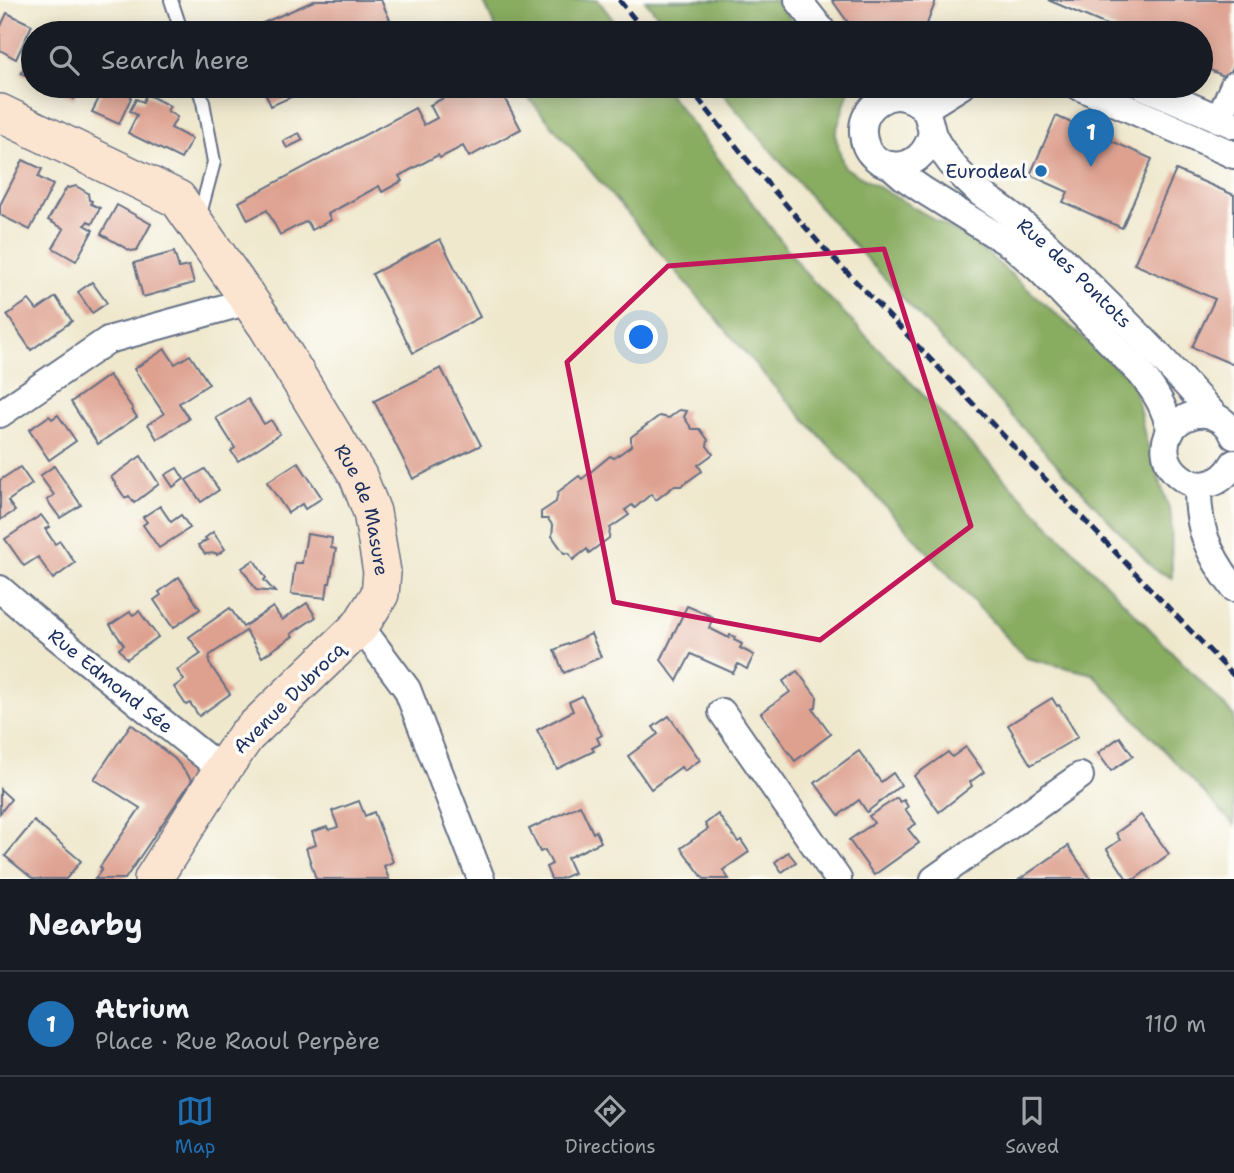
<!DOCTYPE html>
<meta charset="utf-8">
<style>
body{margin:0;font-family:"Shantell Sans",sans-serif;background:#20242c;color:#f1f3f6}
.you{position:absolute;left:642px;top:338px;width:24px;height:24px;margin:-18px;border:5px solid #fff;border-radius:50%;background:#1a73e8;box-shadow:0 0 0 10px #1a73e833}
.badge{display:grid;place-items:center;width:46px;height:46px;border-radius:50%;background:#1f6fb2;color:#fff;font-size:23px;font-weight:700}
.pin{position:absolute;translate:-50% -58px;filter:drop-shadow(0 2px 4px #0008)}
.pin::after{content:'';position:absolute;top:37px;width:24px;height:21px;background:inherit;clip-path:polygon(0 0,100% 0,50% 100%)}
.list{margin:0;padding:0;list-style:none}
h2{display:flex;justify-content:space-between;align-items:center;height:91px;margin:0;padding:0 28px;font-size:30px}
h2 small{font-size:23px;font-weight:400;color:#9ea1a6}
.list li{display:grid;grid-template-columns:46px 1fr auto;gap:21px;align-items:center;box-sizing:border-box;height:105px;padding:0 28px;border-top:2px solid #363941}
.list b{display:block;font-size:26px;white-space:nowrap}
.list p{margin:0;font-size:23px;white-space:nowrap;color:#9ea1a6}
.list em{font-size:23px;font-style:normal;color:#9ea1a6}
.icon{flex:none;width:38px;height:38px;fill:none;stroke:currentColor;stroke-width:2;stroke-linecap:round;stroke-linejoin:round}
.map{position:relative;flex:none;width:1234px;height:879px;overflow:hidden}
.search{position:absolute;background:#171b24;box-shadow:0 4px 18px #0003;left:21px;right:21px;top:21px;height:77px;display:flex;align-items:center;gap:18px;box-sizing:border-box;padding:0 24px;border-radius:38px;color:#9ea1a6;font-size:26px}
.sheet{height:196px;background:#171b24}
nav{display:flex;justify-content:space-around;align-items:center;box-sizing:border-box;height:98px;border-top:2px solid #363941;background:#171b24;font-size:19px;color:#9ea1a6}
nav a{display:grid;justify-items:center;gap:4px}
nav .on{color:#1f6fb2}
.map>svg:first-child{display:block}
.forest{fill:#88ac61;stroke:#526e60;stroke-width:2}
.building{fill:#dea190}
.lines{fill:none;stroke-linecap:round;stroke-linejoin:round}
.lane-casing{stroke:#657085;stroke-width:16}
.street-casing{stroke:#657085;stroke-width:30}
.secondary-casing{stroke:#657085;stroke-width:40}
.lane{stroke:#fff;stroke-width:12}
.street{stroke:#fff;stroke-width:26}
.secondary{stroke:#fce5d0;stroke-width:37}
.rail{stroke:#1b2f5e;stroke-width:5;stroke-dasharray:10 5;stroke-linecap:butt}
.marked{fill:none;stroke:#c2185b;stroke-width:5;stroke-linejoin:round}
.poi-dot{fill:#1f6fb2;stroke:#fdfcf7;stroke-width:2.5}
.labels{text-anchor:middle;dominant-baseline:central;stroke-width:7;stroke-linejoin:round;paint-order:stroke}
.poi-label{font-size:19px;fill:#1b2f5e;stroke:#fdfcf7;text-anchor:end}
.street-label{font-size:19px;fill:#1b2f5e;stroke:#fdfcf7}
</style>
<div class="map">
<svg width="1234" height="879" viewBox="0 0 1234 879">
<rect width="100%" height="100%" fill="#fdfcf7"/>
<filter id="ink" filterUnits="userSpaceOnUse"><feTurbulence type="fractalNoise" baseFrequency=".0143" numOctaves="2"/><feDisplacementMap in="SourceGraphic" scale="14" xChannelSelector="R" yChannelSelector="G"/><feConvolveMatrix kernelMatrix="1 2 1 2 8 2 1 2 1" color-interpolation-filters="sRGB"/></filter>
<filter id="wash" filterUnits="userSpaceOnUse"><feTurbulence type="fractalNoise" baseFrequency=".00686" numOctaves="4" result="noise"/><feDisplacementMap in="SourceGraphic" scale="28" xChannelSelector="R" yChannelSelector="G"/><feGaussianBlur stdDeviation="1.57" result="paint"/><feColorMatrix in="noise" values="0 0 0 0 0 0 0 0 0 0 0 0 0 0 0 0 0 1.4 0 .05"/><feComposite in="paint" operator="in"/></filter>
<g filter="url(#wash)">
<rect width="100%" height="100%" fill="#efe8cd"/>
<g class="forest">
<polygon points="483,0 598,0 623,33 498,33"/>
<polygon points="645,0 775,0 802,33 672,33"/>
<polygon points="521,86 663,86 807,275 1234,716 1234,825 1093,674 1026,658 772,384 526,95"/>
<polygon points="716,86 846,86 849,90 835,135 844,167 975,243 1134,382 1145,437 1171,515 1172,578 1154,569 825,214"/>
</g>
<g id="blocks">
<g class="building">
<polygon points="316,0 381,0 396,33 240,33"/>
<polygon points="832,0 936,0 927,24 950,33 873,33 849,24"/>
<polygon points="1048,0 1234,0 1234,65 1228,78 1201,66 1201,33 1125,33"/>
<polygon points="7,13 32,25 16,59 0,50 0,28"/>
<polygon points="33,48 33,79 21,73"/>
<polygon points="47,86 80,86 74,99"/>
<polygon points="105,86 137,86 134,91 130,93 131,98 119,124 92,112"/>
<polygon points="262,86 310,86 311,88 271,106"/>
<polygon points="466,86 498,86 521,129 469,157 463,146 440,158 438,155 399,176 402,181 382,192 379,186 328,214 331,220 312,230 307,221 280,235 267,210 248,220 239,202 415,108 424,125 437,118 430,105"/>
<polygon points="146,94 170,106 167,111 177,117 171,128 192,139 181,159 128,133 137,115 130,111 136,99 143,102"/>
<polygon points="1056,116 1152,159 1122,228 1063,202 1068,192 1030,175"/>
<polygon points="299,133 303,140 287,148 283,141"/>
<polygon points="23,160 42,169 38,177 53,185 30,230 0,215 0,205"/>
<polygon points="1176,170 1234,195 1234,365 1192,347 1215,299 1134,264"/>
<polygon points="76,186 88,193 89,200 92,201 91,204 100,208 92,224 88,221 85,225 93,230 76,261 53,248 64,229 48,220 67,187 69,188"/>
<polygon points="117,205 151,224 137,250 131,251 101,234"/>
<polygon points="440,239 480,317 413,353 372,274"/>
<polygon points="174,252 179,268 189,266 194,283 143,297 134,263"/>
<polygon points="92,282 107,303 92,313 78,292"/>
<polygon points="56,297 72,321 31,350 7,315 29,300 37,310"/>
<polygon points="165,349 175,364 190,355 209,384 179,403 189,419 157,439 148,424 164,414 134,369"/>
<polygon points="441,368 481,445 413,479 374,401"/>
<polygon points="109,375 133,409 132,410 137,417 98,444 71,402"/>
<polygon points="248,399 264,424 271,420 280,434 238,461 231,451 235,448 216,418"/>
<polygon points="679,410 687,411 684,417 692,429 700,429 708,440 707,446 713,454 698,465 702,471 681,486 674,486 656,500 651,494 635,508 632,505 625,510 629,515 610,528 609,538 589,553 587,549 573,560 569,553 564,553 552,536 553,526 548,519 541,519 541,512 556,502 558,492 579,476 582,479 610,456 614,458 631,446 631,437 659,416 669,418"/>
<polygon points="58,415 76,441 49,460 29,430 49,416 52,419"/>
<polygon points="141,456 159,484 134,503 129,496 125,498 111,477"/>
<polygon points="298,462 322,498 305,509 302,504 288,513 267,482"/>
<polygon points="54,466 81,505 60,518 47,500 54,495 40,476"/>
<polygon points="20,467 32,484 8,501 15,511 0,520 0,480"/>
<polygon points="177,468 184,479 173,487 165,475"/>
<polygon points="205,469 219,490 201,502 186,480"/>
<polygon points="160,506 171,522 181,515 190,528 159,548 143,525 147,522 143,517"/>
<polygon points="41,515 50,527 45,529 55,544 60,541 75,563 53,579 38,557 24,566 5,539"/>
<polygon points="213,532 225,549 217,555 216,553 205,554 198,545 207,540 205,538"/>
<polygon points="307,534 332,538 331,548 336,549 330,583 328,583 326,598 291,594 295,563 302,563"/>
<polygon points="254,560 266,578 264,580 275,592 256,590 242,568"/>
<polygon points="179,577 200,609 173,628 154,600 161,595 159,592"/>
<polygon points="307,603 316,617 291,634 293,636 262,657 246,631 210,655 209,663 230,694 199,716 190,703 186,705 174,687 184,680 177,670 201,654 189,637 230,608 243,627 273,607 282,620"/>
<polygon points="687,606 713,617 709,628 729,638 730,635 735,637 734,640 742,644 740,648 754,655 747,669 738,664 733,673 691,654 677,681 661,660"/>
<polygon points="139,611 158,637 127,659 119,649 124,645 110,625 130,612 133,615"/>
<polygon points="591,634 601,657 564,673 554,650"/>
<polygon points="797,671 817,697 816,707 813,709 831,734 795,761 761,713 790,692 783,681"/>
<polygon points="582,696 602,735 597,738 600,744 592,748 594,751 557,769 537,730 573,711 569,702"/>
<polygon points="1052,698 1057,706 1059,705 1078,737 1031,765 1012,734 1013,733 1008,725"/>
<polygon points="669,716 700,760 684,771 681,767 651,789 628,756 658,734 653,727"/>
<polygon points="131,724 175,759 192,780 125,879 95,879 102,869 100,867 140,808 94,779"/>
<polygon points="1120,737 1133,756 1111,771 1098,753"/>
<polygon points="966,747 984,772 970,782 972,786 939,812 914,776 948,752 952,757"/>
<polygon points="859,751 881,782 893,773 901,785 867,812 859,800 839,815 815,783"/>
<polygon points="0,789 11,799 0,813"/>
<polygon points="897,798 900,802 904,800 908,807 905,809 916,824 908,829 919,843 874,875 849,840 874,823 869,816"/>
<polygon points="359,801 365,816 374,812 393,862 384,866 389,879 316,879 306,848 316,845 312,832 327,827 329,830 338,827 332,811"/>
<polygon points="580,805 593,833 596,831 601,842 567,858 574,873 560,879 551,879 546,867 552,864 545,850 540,852 529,829"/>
<polygon points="718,814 738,842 741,840 749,852 723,870 729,879 704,879 681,848 708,829 705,824"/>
<polygon points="1141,815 1169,854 1135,879 1127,879 1107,849 1120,840 1116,833"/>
<polygon points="34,821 81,861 66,879 33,879 5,856"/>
<polygon points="1068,846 1091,879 1020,879"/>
<polygon points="788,852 796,862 782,872 775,862"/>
</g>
</g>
</g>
<g filter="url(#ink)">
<use href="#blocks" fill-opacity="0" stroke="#657085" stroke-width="2"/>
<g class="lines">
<g class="lane-casing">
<g id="lane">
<polyline points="171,0 182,33"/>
<polyline points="198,86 203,102 214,162 199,218"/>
</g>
</g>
<g class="street-casing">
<g id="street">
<polyline points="798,0 824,33"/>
<polyline points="1078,86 1234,155"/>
<polyline points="1143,86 1234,125"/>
<polyline points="924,109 961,86"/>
<polyline points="1219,119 1234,85"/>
<path id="s1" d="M932,132C922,180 865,173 863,133C861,106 891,87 914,101C929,109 928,118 932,132C934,139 940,148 945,155C953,167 966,180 977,190C983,196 992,201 999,206C1010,214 1022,223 1032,232C1055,251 1077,273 1098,294C1139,334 1178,375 1216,417"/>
<path d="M890,165L904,177L923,190L1013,246L1040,270L1141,374C1157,394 1164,406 1171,432"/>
<polyline points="0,414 108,340 249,301"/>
<path d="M1234,436C1229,424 1219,416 1206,414C1196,413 1188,416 1180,421C1136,455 1202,518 1234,463"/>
<path d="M1198,485C1197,528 1208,554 1234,588"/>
<path id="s2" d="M0,589L37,621L222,770"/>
<polyline points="360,626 407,689 481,879"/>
<polyline points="722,712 838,879"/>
<polyline points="934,879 1080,776"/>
</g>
</g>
<g class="secondary-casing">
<g id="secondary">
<path id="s3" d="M0,113L178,199L267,326L358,476L372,512L382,572L380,594L377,599L360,626L246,736L222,770L153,879"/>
</g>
</g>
<use href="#lane" class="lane"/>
<use href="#street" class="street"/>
<use href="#secondary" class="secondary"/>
<g class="rail">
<polyline points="619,0 646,33"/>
<polyline points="688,86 745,157 819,243 1234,676"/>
</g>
</g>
</g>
<path class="marked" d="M884,249L971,526L820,640L614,602L567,362L668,266Z"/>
<circle class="poi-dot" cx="1041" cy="171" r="7"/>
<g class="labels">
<g class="poi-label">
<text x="1027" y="171">Eurodeal</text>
</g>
<g class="street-label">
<text stroke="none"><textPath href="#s1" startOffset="418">Rue des Pontots</textPath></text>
<text stroke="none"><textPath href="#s3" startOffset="562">Rue de Masure</textPath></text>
<text stroke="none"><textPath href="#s2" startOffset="144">Rue Edmond Sée</textPath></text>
<text transform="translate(289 698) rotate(-45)">Avenue Dubrocq</text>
</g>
</g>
</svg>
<div class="you"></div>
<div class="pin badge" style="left:1091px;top:167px">1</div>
<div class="search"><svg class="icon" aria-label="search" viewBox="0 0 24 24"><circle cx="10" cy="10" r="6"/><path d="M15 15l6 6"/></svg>Search here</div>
</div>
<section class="sheet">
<h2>Nearby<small></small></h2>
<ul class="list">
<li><span class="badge">1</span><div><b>Atrium</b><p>Place · Rue Raoul Perpère</p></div><em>110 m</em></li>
</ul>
</section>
<nav>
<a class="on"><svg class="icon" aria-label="map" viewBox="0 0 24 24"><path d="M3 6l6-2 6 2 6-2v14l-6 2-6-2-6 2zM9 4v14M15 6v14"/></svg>Map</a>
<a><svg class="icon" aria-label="directions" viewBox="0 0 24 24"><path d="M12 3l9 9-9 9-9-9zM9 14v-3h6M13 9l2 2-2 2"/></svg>Directions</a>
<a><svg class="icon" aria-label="saved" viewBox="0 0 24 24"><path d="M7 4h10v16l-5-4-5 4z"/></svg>Saved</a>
</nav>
